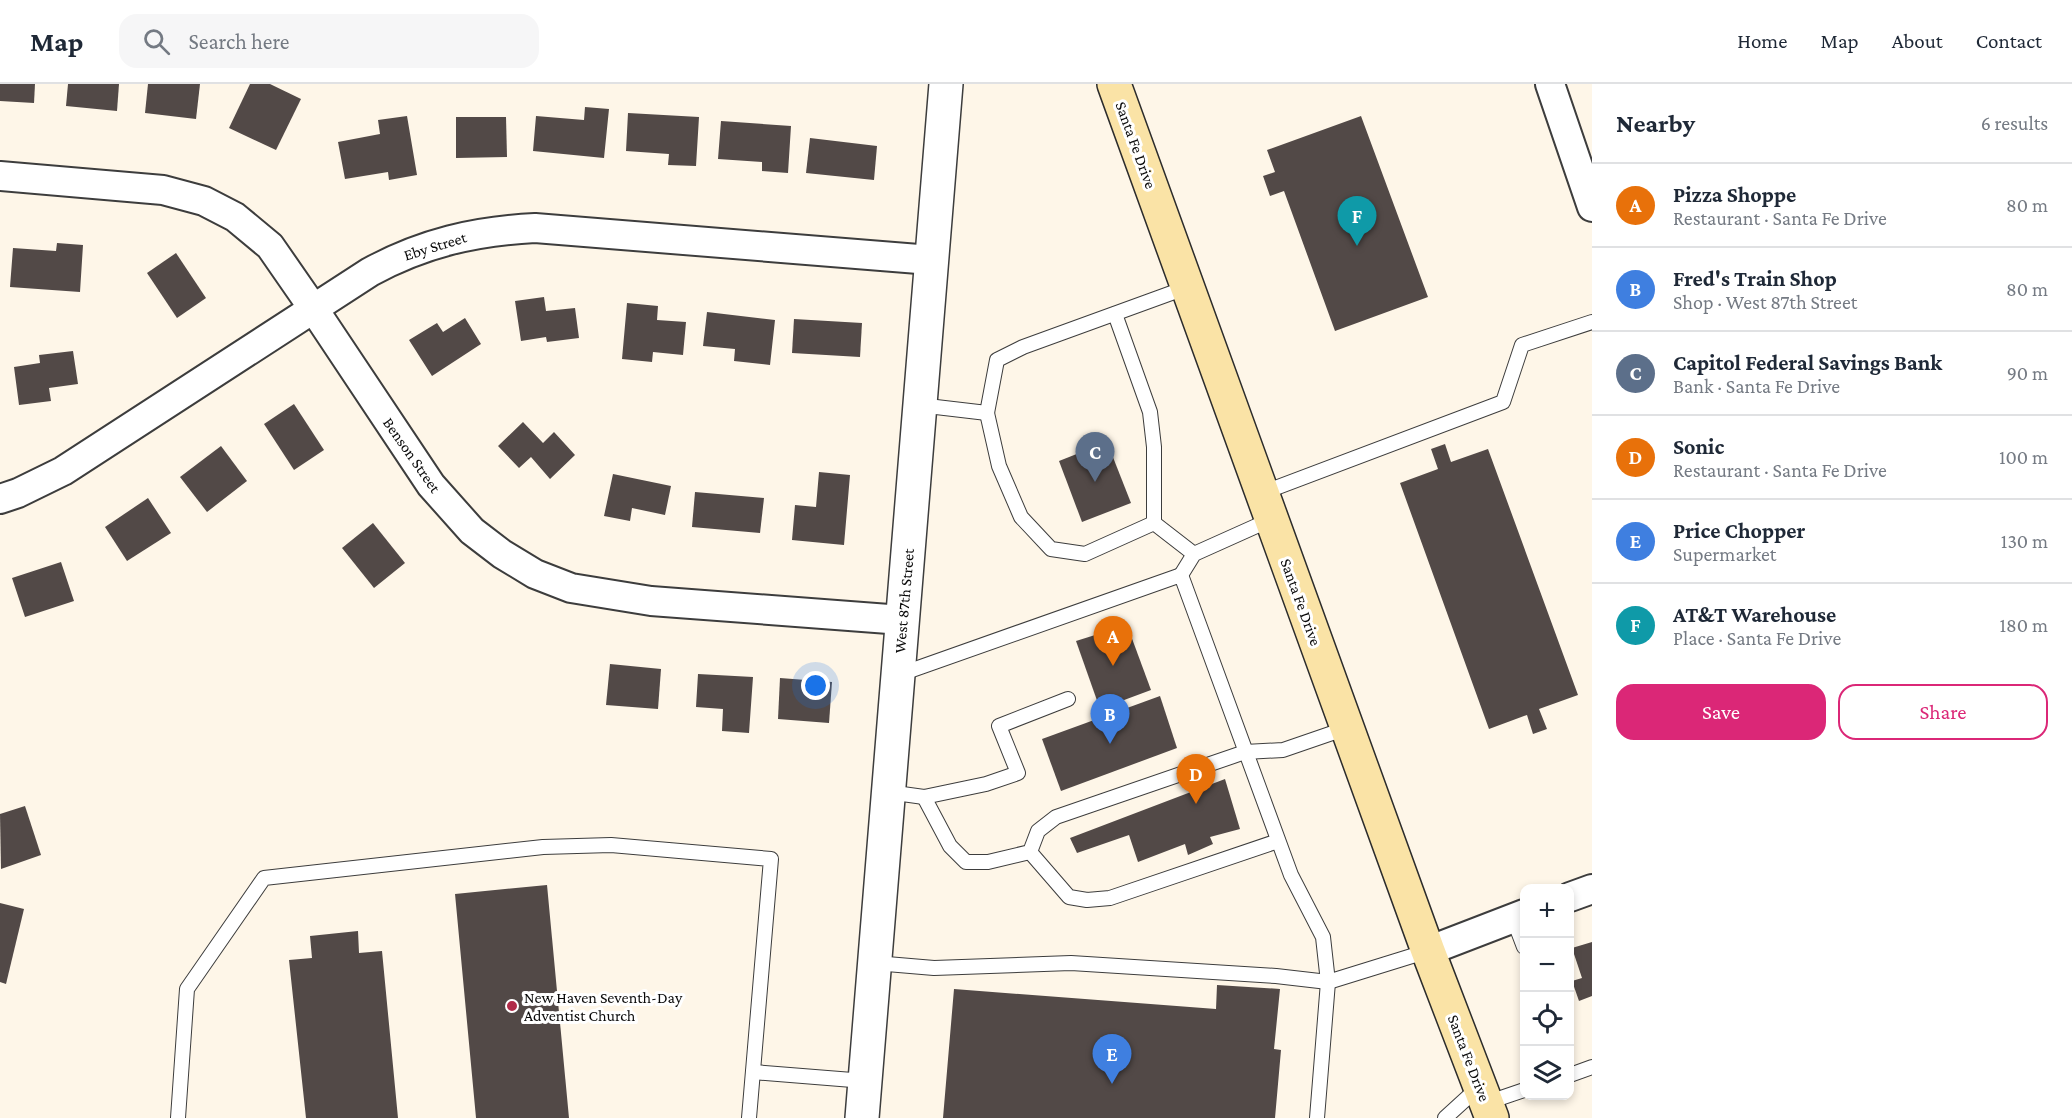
<!DOCTYPE html>
<meta charset="utf-8">
<style>
body{margin:0;font-family:"Crimson Pro",serif;background:#f6f6f7;color:#1f2937}
.controls{position:absolute;right:18px;bottom:18px;display:grid;overflow:hidden;border-radius:12px;box-shadow:0 3px 9px #0003}
.controls button{width:54px;height:54px;display:grid;place-items:center;padding:0;border:0;border-bottom:2px solid #e0e1e3;background:#fff;color:#1f2937;font:30px sans-serif}
.you{position:absolute;left:816px;top:602px;width:21px;height:21px;margin:-15px;border:4px solid #fff;border-radius:50%;background:#1a73e8;box-shadow:0 0 0 9px #1a73e833}
.badge{display:grid;place-items:center;width:39px;height:39px;border-radius:50%;background:#db2777;color:#fff;font-size:20px;font-weight:700}
.pin{position:absolute;translate:-50% -50px;filter:drop-shadow(0 2px 3px #0008)}
.pin::after{content:'';position:absolute;top:32px;width:21px;height:18px;background:inherit;clip-path:polygon(0 0,100% 0,50% 100%)}
.list{margin:0;padding:0;list-style:none}
h2{display:flex;justify-content:space-between;align-items:center;height:78px;margin:0;padding:0 24px;font-size:26px}
h2 small{font-size:20px;font-weight:400;color:#747a83}
.list li{display:grid;grid-template-columns:39px 1fr auto;gap:18px;align-items:center;box-sizing:border-box;height:84px;padding:0 24px;border-top:2px solid #e0e1e3}
.list b{display:block;font-size:22px;white-space:nowrap}
.list p{margin:0;font-size:20px;white-space:nowrap;color:#747a83}
.list em{font-size:20px;font-style:normal;color:#747a83}
.actions{display:flex;gap:12px;padding:18px 24px}
.actions a{flex:1;padding:14px 0;border:2px solid #db2777;border-radius:18px;text-align:center;font-size:21px;color:#db2777}
.actions .main{background:#db2777;color:#fff}
.icon{flex:none;width:33px;height:33px;fill:none;stroke:currentColor;stroke-width:2;stroke-linecap:round;stroke-linejoin:round}
.map{position:relative;flex:none;width:1592px;height:1034px;overflow:hidden}
header{display:flex;align-items:center;gap:36px;box-sizing:border-box;height:84px;padding:0 30px;background:#fff;border-bottom:2px solid #e0e1e3}
header strong{font-size:28px}
nav{display:flex;gap:33px;margin-inline-start:auto;font-size:21px}
.search{width:420px;height:54px;background:#f6f6f7;display:flex;align-items:center;gap:15px;box-sizing:border-box;padding:0 21px;border-radius:18px;color:#747a83;font-size:22px}
main{display:flex}
aside{flex:1;background:#fff}
.map>svg:first-child{display:block}
.building{fill:#524947}
.lines{fill:none;stroke-linecap:round;stroke-linejoin:round}
.service-casing{stroke:#3d3d3d;stroke-width:16}
.minor-casing{stroke:#3d3d3d;stroke-width:32}
.tertiary-casing{stroke:#3d3d3d;stroke-width:36}
.secondary-casing{stroke:#2c2c2c;stroke-width:36}
.service{stroke:#fff;stroke-width:14}
.minor{stroke:#fff;stroke-width:28}
.tertiary{stroke:#fff;stroke-width:33}
.secondary{stroke:#fae3a6;stroke-width:33}
.poi-dot{fill:#b02b48;stroke:#fff;stroke-width:2}
.labels{text-anchor:middle;dominant-baseline:central;stroke-width:6;stroke-linejoin:round;paint-order:stroke}
.street-label{font-size:16px;fill:#0a0a0a;stroke:#fff}
.poi-label{font-size:16px;fill:#0a0a0a;stroke:#fff;text-anchor:start}
</style>
<header>
<strong>Map</strong>
<div class="search"><svg class="icon" aria-label="search" viewBox="0 0 24 24"><circle cx="10" cy="10" r="6"/><path d="M15 15l6 6"/></svg>Search here</div>
<nav><a>Home</a><a>Map</a><a>About</a><a>Contact</a></nav>
</header>
<main>
<div class="map">
<svg width="1592" height="1034" viewBox="0 0 1592 1034">
<rect width="100%" height="100%" fill="#fef6e8"/>
<g class="building">
<polygon points="0,0 35,0 34,19 0,17"/>
<polygon points="68,0 119,0 117,27 66,22"/>
<polygon points="148,0 200,0 196,35 145,29"/>
<polygon points="250,0 270,0 301,15 276,66 229,44"/>
<polygon points="585,23 609,25 604,74 533,67 536,32 584,36"/>
<polygon points="628,29 699,33 696,82 668,81 669,70 626,67"/>
<polygon points="407,32 417,91 389,96 388,88 345,95 338,58 380,50 378,36"/>
<polygon points="1361,32 1428,213 1335,247 1284,107 1270,112 1263,92 1275,88 1267,66"/>
<polygon points="456,33 506,33 507,73 456,74"/>
<polygon points="721,37 791,42 788,89 762,87 762,78 718,75"/>
<polygon points="810,54 877,62 874,96 806,89"/>
<polygon points="57,159 83,161 80,208 10,203 13,164 56,167"/>
<polygon points="176,169 206,214 177,234 147,189"/>
<polygon points="544,213 546,227 575,224 579,254 547,258 546,253 521,257 515,217"/>
<polygon points="627,219 658,222 657,236 686,238 683,271 653,268 652,278 622,275"/>
<polygon points="707,228 775,236 770,281 734,277 735,265 703,262"/>
<polygon points="465,234 481,260 432,292 409,256 437,239 443,248"/>
<polygon points="794,235 862,239 860,273 792,269"/>
<polygon points="73,267 78,300 49,304 51,317 19,321 14,283 40,279 39,271"/>
<polygon points="294,320 324,366 294,386 264,340"/>
<polygon points="523,338 543,359 554,348 575,371 550,395 531,373 519,384 498,362"/>
<polygon points="1107,358 1131,419 1082,438 1059,377"/>
<polygon points="1445,360 1451,378 1488,365 1578,611 1539,625 1547,645 1533,650 1527,631 1489,645 1400,399 1438,385 1431,365"/>
<polygon points="221,362 247,397 207,428 180,393"/>
<polygon points="819,388 850,391 844,461 792,456 795,421 816,423"/>
<polygon points="613,390 671,402 665,431 632,424 630,437 604,432"/>
<polygon points="695,408 764,414 760,449 692,443"/>
<polygon points="148,414 171,449 127,477 105,443"/>
<polygon points="373,439 405,479 374,504 342,464"/>
<polygon points="61,478 74,517 25,533 12,494"/>
<polygon points="1127,541 1151,606 1100,625 1076,557"/>
<polygon points="610,580 661,585 658,625 606,621"/>
<polygon points="698,590 753,593 749,649 722,647 723,625 696,623"/>
<polygon points="780,594 832,598 829,639 778,635"/>
<polygon points="1160,612 1177,664 1061,707 1042,655"/>
<polygon points="1225,695 1240,745 1210,753 1213,760 1188,771 1185,760 1138,778 1129,751 1077,769 1070,754"/>
<polygon points="25,722 41,771 1,785 0,730"/>
<polygon points="547,801 569,1034 476,1034 455,810"/>
<polygon points="0,819 24,825 6,900 0,898"/>
<polygon points="358,847 359,869 382,867 398,1034 306,1034 289,876 312,874 310,852"/>
<polygon points="1592,858 1592,912 1579,917 1572,897 1582,894 1572,864"/>
<polygon points="1217,901 1280,905 1274,965 1281,966 1275,1034 943,1034 954,905 1216,925"/>
</g>
<g class="lines">
<g class="service-casing">
<g id="service">
<polyline points="1115,230 1150,328 1154,363 1154,439"/>
<polyline points="919,321 987,329 997,276 1023,263 1188,203"/>
<polyline points="987,329 999,382 1021,433 1051,465 1085,470 1154,439"/>
<polyline points="1262,409 1503,318 1522,261 1592,238"/>
<polyline points="1154,439 1194,470"/>
<polyline points="1181,491 1194,470 1272,435"/>
<polyline points="898,591 1181,491 1291,791 1323,853 1328,898 1317,1034"/>
<polyline points="888,708 924,713 986,700 1018,689 999,642 1068,615"/>
<polyline points="924,713 950,762 966,778 988,778 1030,768 1038,747 1056,733 1245,668 1283,666 1347,644"/>
<polyline points="1030,768 1069,813 1087,816 1110,814 1278,757"/>
<polyline points="1513,834 1524,863"/>
<polyline points="875,879 934,884 1071,879 1276,892 1328,898 1428,867"/>
<polyline points="753,988 865,997"/>
<polyline points="1570,991 1592,983"/>
<polyline points="1486,1019 1524,1006"/>
<polyline points="178,1034 187,905 264,794 543,763 611,761 771,775 749,1034"/>
<polyline points="1445,1034 1479,1003"/>
</g>
</g>
<g class="minor-casing">
<g id="minor">
<polyline points="1550,0 1592,123"/>
<polyline points="0,92 163,106 204,117 235,133 270,162 313,224 431,401 472,447 502,470 535,490 571,504 651,517 902,536"/>
<path d="M0,415L18,409L63,387L370,188C423,159 475,147 535,144L931,176"/>
<polyline points="1570,813 1592,805"/>
<polyline points="1428,867 1524,830"/>
</g>
</g>
<g class="tertiary-casing">
<polyline id="tertiary" points="862,1034 946,0"/>
</g>
<g class="secondary-casing">
<polyline id="secondary" points="1114,0 1428,867 1492,1034"/>
</g>
<use href="#service" class="service"/>
<use href="#minor" class="minor"/>
<use href="#tertiary" class="tertiary"/>
<use href="#secondary" class="secondary"/>
</g>
<circle class="poi-dot" cx="512" cy="922" r="6"/>
<g class="labels">
<g class="street-label">
<text transform="translate(1136 61) rotate(70)">Santa Fe Drive</text>
<text transform="translate(435 162) rotate(-17)">Eby Street</text>
<text transform="translate(412 371) rotate(55)">Benson Street</text>
<text transform="translate(904 517) rotate(-85)">West 87th Street</text>
<text transform="translate(1301 518) rotate(70)">Santa Fe Drive</text>
<text transform="translate(1469 974) rotate(69)">Santa Fe Drive</text>
</g>
<g class="poi-label">
<text x="524" y="913">New Haven Seventh-Day<tspan x="524" dy="18">Adventist Church</tspan></text>
</g>
</g>
</svg>
<div class="controls">
<button>+</button>
<button>−</button>
<button><svg class="icon" aria-label="locate" viewBox="0 0 24 24"><circle cx="12" cy="12" r="6"/><path d="M12 2v4M12 18v4M2 12h4M18 12h4"/></svg></button>
<button><svg class="icon" aria-label="layers" viewBox="0 0 24 24"><path d="M12 4l9 5-9 5-9-5zM3 14l9 5 9-5"/></svg></button>
</div>
<div class="you"></div>
<div class="pin badge" style="left:1113px;top:582px;background:#e8710a">A</div>
<div class="pin badge" style="left:1110px;top:660px;background:#3f7fe0">B</div>
<div class="pin badge" style="left:1095px;top:398px;background:#5c6f8a">C</div>
<div class="pin badge" style="left:1196px;top:720px;background:#e8710a">D</div>
<div class="pin badge" style="left:1112px;top:1000px;background:#3f7fe0">E</div>
<div class="pin badge" style="left:1357px;top:162px;background:#0f9aa8">F</div>
</div>
<aside>
<h2>Nearby<small>6 results</small></h2>
<ul class="list">
<li><span class="badge" style="background:#e8710a">A</span><div><b>Pizza Shoppe</b><p>Restaurant · Santa Fe Drive</p></div><em>80 m</em></li>
<li><span class="badge" style="background:#3f7fe0">B</span><div><b>Fred's Train Shop</b><p>Shop · West 87th Street</p></div><em>80 m</em></li>
<li><span class="badge" style="background:#5c6f8a">C</span><div><b>Capitol Federal Savings Bank</b><p>Bank · Santa Fe Drive</p></div><em>90 m</em></li>
<li><span class="badge" style="background:#e8710a">D</span><div><b>Sonic</b><p>Restaurant · Santa Fe Drive</p></div><em>100 m</em></li>
<li><span class="badge" style="background:#3f7fe0">E</span><div><b>Price Chopper</b><p>Supermarket</p></div><em>130 m</em></li>
<li><span class="badge" style="background:#0f9aa8">F</span><div><b>AT&amp;T Warehouse</b><p>Place · Santa Fe Drive</p></div><em>180 m</em></li>
</ul>
<div class="actions"><a class="main">Save</a><a>Share</a></div>
</aside>
</main>
